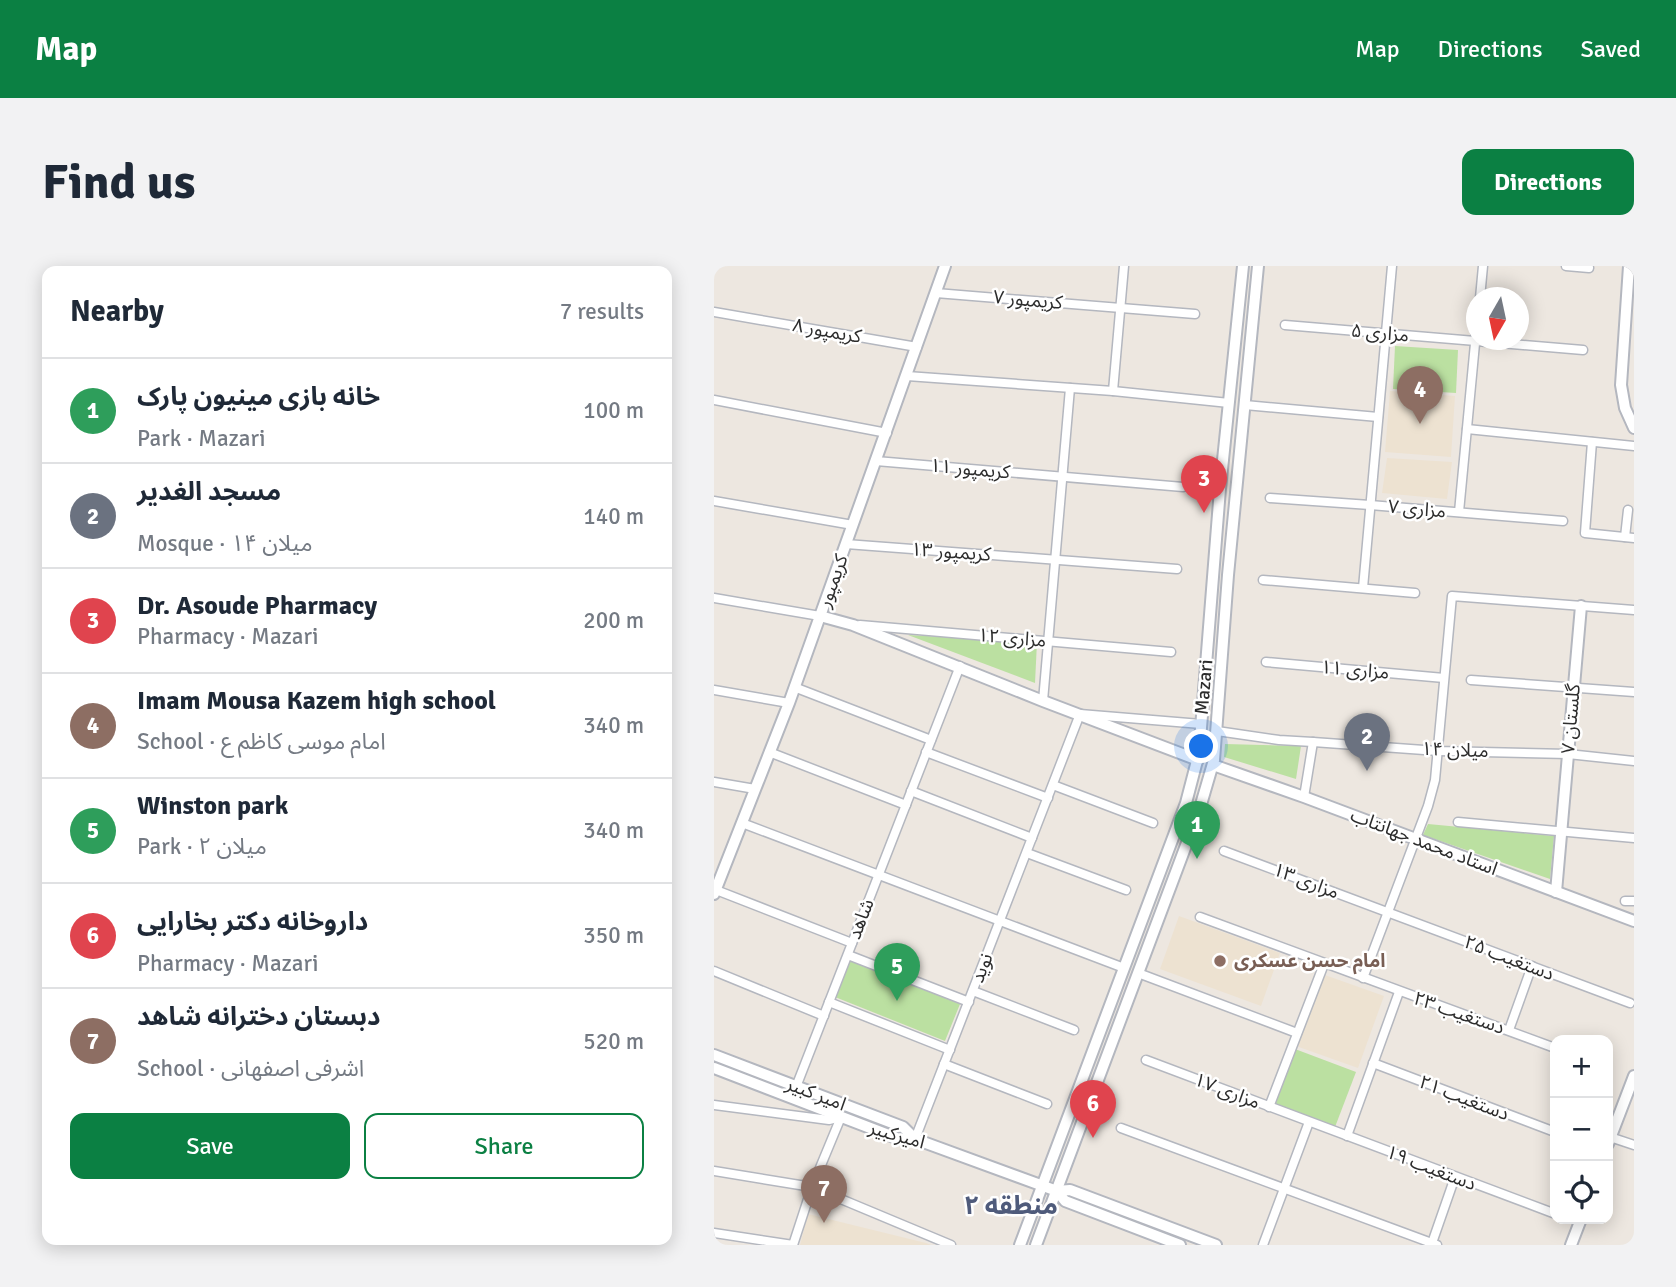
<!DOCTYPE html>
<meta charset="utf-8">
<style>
body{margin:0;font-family:Signika,"Noto Sans Arabic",sans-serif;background:#f2f2f3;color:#1f2937}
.controls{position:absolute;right:21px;bottom:21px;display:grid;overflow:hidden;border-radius:14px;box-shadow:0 4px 18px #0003}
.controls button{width:63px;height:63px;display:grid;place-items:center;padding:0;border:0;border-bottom:2px solid #e0e1e3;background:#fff;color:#1f2937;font:35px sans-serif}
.compass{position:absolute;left:752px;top:21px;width:63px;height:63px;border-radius:50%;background:#fff;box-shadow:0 4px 18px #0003;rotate:189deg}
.you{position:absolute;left:488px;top:481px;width:24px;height:24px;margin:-18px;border:5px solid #fff;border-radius:50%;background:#1a73e8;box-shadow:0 0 0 10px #1a73e833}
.badge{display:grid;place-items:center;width:46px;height:46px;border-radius:50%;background:#0b8043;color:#fff;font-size:23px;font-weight:700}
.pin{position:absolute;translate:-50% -58px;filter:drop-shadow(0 2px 4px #0008)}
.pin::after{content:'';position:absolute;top:37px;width:24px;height:21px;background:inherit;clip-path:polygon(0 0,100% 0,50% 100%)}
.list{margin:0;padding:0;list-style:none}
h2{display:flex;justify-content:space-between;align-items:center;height:91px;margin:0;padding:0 28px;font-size:30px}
h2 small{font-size:23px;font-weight:400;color:#747a83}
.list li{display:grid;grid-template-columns:46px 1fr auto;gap:21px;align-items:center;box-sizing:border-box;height:105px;padding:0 28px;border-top:2px solid #e0e1e3}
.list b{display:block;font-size:26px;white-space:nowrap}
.list p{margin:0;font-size:23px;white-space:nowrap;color:#747a83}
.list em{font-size:23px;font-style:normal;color:#747a83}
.actions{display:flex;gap:14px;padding:21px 28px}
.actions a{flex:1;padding:16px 0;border:2px solid #0b8043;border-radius:14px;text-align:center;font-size:24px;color:#0b8043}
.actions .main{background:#0b8043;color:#fff}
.icon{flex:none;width:38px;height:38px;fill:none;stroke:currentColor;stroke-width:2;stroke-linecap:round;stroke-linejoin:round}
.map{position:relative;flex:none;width:920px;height:979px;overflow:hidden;border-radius:14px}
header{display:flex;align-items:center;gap:42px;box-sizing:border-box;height:98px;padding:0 35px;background:#0b8043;color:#fff}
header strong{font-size:33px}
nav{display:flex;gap:38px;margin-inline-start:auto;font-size:24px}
.intro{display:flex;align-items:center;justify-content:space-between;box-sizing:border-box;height:168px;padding:0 42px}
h1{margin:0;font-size:49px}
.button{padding:18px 32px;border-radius:14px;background:#0b8043;color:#fff;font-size:24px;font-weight:700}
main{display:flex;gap:42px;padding:0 42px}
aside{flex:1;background:#fff;border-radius:14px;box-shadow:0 4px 18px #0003}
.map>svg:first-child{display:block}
.education{fill:#ede2d1}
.green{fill:#bbe0a1}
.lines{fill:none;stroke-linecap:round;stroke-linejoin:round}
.street-casing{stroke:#b4b7bf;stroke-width:11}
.secondary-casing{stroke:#b4b7bf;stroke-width:14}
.street{stroke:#fff;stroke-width:8}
.secondary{stroke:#fff;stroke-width:10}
.education-dot{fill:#8d6e63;stroke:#fff;stroke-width:2.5}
.labels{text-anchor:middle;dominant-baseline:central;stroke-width:5;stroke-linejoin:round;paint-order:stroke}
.street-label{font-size:19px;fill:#2d2d2d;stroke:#fff}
.education-label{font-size:19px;font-weight:bold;fill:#785e54;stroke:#fff;text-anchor:start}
.district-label{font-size:26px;font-weight:bold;fill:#4f5b7b;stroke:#fff}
</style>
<header>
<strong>Map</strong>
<nav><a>Map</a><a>Directions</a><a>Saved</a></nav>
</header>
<div class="intro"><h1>Find us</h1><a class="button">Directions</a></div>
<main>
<aside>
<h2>Nearby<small>7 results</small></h2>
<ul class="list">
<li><span class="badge" style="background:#2e9e5b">1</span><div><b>خانه بازی مینیون پارک</b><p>Park · Mazari</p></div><em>100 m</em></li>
<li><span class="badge" style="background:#6b7280">2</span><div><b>مسجد الغدیر</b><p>Mosque · میلان ۱۴</p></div><em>140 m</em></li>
<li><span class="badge" style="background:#e0444e">3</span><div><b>Dr. Asoude Pharmacy</b><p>Pharmacy · Mazari</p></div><em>200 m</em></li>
<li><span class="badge" style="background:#8d6e63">4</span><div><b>Imam Mousa Kazem high school</b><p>School · امام موسی کاظم ع</p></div><em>340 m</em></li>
<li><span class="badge" style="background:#2e9e5b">5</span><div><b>Winston park</b><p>Park · میلان ۲</p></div><em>340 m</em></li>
<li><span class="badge" style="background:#e0444e">6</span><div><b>داروخانه دکتر بخارایی</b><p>Pharmacy · Mazari</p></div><em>350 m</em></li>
<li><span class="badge" style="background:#8d6e63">7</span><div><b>دبستان دخترانه شاهد</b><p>School · اشرفی اصفهانی</p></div><em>520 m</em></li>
</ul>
<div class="actions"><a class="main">Save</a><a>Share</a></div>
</aside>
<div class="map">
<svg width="920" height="979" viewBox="0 0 920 979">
<rect width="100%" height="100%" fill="#ede7e0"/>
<g class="education">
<polygon points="676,125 741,130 737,191 671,186"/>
<polygon points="673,192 738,196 733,233 668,227"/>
<polygon points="465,650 566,687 547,740 446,703"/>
<polygon points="608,708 670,730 644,802 582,780"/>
<polygon points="94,948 212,977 217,979 86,979"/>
</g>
<g class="green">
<polygon points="681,80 744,84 742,127 679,123"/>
<polygon points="194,369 323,376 321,417"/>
<polygon points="511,478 587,480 582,513 510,491"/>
<polygon points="714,558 840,570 836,613 709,569"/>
<polygon points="136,694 246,738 231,775 121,731"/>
<polygon points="581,783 642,806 621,861 560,838"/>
</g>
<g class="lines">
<g class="street-casing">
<g id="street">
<polyline points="852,0 875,2"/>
<polyline points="222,27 481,48"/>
<polyline points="766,32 769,0"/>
<polyline points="0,46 203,81"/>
<polyline points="571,59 869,84"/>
<polyline points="193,110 399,125 515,137"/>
<polyline points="399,125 410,0"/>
<polyline points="0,134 173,167"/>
<polyline points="531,139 664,151"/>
<polyline points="753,163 920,180"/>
<polyline points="878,176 871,267 920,272"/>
<polyline points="162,195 469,221"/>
<polyline points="556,232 656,239 849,255"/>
<polyline points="0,235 139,259"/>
<polyline points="745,246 762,67"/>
<polyline points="911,271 914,244"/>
<polyline points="132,278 463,303"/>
<polyline points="549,314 701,327"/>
<polyline points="649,322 678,0"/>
<polyline points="0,332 106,350"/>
<polyline points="146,359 457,386"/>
<polyline points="552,396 730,412"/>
<polyline points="757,414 920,426"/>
<polyline points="80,421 217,474"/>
<polyline points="0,424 75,437"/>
<polyline points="329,435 356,122"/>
<polyline points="503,465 565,474 599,476 724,485 854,488 920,495"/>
<polyline points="55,486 192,539"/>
<polyline points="212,486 334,532"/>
<polyline points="0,516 41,523"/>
<polyline points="339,519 439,557"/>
<polyline points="197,525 318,572"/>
<polyline points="590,531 599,476"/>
<polyline points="744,556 920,572"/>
<polyline points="28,557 410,702"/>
<polyline points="510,585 916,737"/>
<polyline points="313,587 412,624"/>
<polyline points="2,624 138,677"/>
<polyline points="911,635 920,635"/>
<polyline points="486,651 841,782"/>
<polyline points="134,689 255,736"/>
<polyline points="0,705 110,750"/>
<polyline points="424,707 583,767"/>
<polyline points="649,712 714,540 721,514 738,330 920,344"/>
<polyline points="259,725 360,764"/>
<polyline points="115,736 236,784"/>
<polyline points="795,764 818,700"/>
<polyline points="432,794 839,947"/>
<polyline points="659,797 841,866"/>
<polyline points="230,798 333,838"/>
<polyline points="82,821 246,400"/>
<polyline points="0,839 115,854 127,851"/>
<polyline points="555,841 610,698"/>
<polyline points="407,862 723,979"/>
<polyline points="633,870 685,726"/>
<polyline points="896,871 920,879"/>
<polyline points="201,873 366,448 487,458"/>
<polyline points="0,905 98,921 237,979"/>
<polyline points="0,967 79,979"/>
<polyline points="718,977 741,911"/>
<polyline points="79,979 98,921 127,851"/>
<polyline points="549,979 595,856"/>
</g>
</g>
<g class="secondary-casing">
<g id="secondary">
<polyline points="915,0 907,119 911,142 920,162"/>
<polyline points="106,350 139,359 329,435 484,494"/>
<polyline points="499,499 590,531 920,655"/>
<polyline points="842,626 867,340"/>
<polyline points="0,628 75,437 231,0"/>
<polyline points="0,789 189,861 201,873"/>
<polyline points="0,802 185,873 201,873 343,925 356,924 502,979"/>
<polyline points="894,878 920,810"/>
<polyline points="343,925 351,935 466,979"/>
<polyline points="306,979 472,537 485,487 506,223 529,0"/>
<polyline points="322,979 486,542 500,494 514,309 544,0"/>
<polyline points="857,979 867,953"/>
</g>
</g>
<use href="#street" class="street"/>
<use href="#secondary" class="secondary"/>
</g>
<circle class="education-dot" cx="506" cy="695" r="7"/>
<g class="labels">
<g class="street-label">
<text transform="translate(314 34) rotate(5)">کریمپور ۷</text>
<text transform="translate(113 65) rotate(10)">کریمپور ۸</text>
<text transform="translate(666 67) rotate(5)">مزاری ۵</text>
<text transform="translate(256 203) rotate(5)">کریمپور ۱۱</text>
<text transform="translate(703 243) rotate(5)">مزاری ۷</text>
<text transform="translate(237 286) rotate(4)">کریمپور ۱۳</text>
<text transform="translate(119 315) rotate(-70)">کریمپور</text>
<text transform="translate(298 372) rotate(5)">مزاری ۱۲</text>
<text transform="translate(641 404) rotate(5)">مزاری ۱۱</text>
<text transform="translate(490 421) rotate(-85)">Mazari</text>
<text transform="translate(857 453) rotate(-85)">گلستان ۷</text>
<text transform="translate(741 484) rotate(2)">میلان ۱۴</text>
<text transform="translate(710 576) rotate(21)">استاد محمد جهانتاب</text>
<text transform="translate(592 615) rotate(21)">مزاری ۱۳</text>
<text transform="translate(147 653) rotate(-69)">شاهد</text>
<text transform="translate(795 692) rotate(21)">دستغیب ۲۵</text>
<text transform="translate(268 702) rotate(-69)">نوید</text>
<text transform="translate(745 747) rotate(19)">دستغیب ۲۳</text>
<text transform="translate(513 825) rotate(21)">مزاری ۱۷</text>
<text transform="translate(102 828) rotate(21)">امیر کبیر</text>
<text transform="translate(750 832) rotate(21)">دستغیب ۲۱</text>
<text transform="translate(183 869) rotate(16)">امیرکبیر</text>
<text transform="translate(717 902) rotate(21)">دستغیب ۱۹</text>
</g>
<g class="education-label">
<text x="520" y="695">امام حسن عسکری</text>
</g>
<g class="district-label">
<text x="297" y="940">منطقه ۲</text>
</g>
</g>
</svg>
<div class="controls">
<button>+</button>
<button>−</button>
<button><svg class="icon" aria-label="locate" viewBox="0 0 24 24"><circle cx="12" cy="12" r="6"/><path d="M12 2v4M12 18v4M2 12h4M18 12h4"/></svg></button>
</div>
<svg class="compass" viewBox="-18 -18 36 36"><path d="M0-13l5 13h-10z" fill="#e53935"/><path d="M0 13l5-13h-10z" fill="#747a83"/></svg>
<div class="you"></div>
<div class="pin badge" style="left:483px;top:593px;background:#2e9e5b">1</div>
<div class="pin badge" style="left:653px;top:505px;background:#6b7280">2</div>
<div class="pin badge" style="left:490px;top:247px;background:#e0444e">3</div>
<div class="pin badge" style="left:706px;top:158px;background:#8d6e63">4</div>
<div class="pin badge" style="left:183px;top:735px;background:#2e9e5b">5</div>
<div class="pin badge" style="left:379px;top:872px;background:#e0444e">6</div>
<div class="pin badge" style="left:110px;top:957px;background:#8d6e63">7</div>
</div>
</main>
